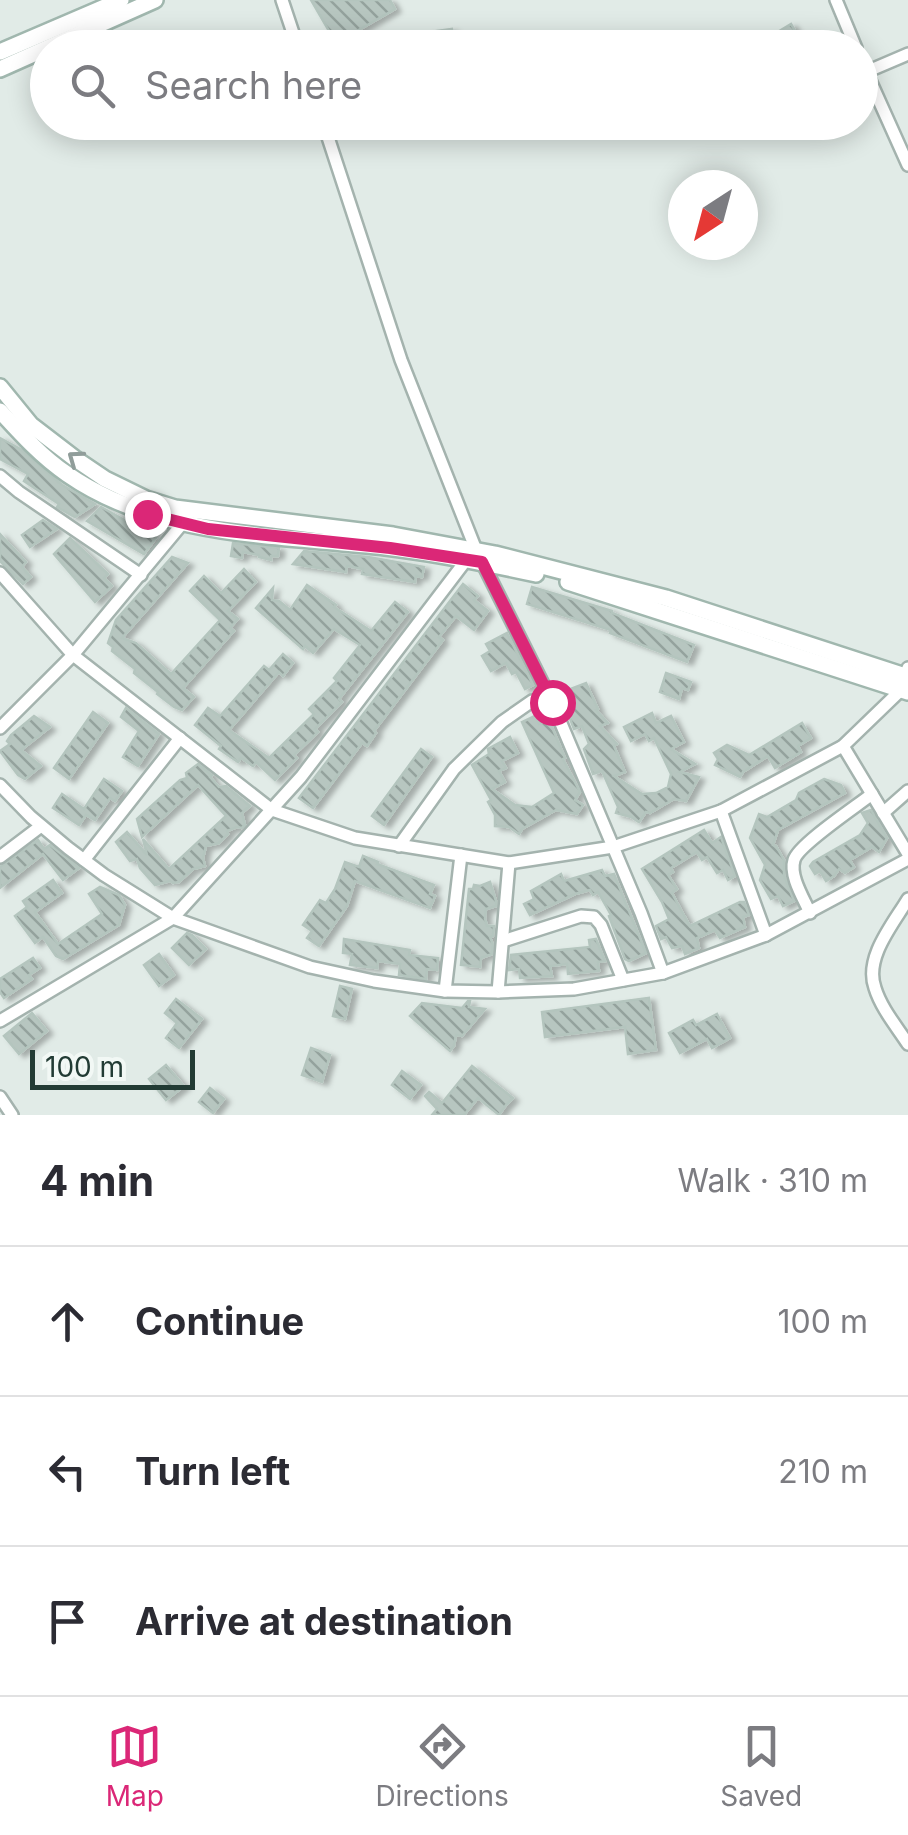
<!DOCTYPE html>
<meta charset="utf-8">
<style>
body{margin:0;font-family:Inter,sans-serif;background:#f7f7f7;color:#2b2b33}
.compass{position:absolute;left:668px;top:170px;width:90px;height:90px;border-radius:50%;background:#fff;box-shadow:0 5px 25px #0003;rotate:216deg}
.scale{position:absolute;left:30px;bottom:25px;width:165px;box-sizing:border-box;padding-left:10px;border:5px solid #223b34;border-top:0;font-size:28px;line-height:35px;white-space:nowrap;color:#223b34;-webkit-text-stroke:8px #f2f8f5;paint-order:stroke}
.stop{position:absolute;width:30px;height:30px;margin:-22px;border:8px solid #db2777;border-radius:50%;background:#fff}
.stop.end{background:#db2777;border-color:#fff;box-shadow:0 2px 10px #0008}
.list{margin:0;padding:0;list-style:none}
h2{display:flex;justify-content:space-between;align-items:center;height:130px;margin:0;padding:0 40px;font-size:42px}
h2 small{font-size:32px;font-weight:400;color:#7c7c81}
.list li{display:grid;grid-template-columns:65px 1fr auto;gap:30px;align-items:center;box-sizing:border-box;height:150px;padding:0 40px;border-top:2px solid #e1e1e2}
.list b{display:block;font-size:38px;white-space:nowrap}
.list em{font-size:32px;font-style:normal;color:#7c7c81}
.icon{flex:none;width:55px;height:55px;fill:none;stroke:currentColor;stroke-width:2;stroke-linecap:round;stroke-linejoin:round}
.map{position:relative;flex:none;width:908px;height:1115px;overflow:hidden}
.search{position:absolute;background:#fff;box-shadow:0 5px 25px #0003;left:30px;right:30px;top:30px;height:110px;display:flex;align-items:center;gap:25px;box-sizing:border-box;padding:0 35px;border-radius:55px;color:#7c7c81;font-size:38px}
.sheet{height:580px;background:#fff}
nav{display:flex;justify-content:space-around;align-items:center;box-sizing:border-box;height:140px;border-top:2px solid #e1e1e2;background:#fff;font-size:28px;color:#7c7c81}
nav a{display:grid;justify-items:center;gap:5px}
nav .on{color:#db2777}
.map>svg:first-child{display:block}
.building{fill:url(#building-back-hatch);stroke:#b4c5be;stroke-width:2.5;filter:url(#shadow)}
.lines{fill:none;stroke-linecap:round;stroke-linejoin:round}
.street-casing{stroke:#a4b3ae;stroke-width:16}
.secondary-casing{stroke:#a0b7ae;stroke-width:20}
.street{stroke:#fff;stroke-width:11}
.secondary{stroke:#fff;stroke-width:15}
.oneway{stroke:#909d9a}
.route{stroke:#db2777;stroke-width:12}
</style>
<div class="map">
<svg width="908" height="1115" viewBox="0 0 908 1115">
<defs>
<pattern id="building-back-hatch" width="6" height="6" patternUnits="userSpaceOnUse" patternTransform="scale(2.5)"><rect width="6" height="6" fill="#b7c6c0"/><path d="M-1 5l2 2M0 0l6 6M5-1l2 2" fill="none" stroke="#94a29d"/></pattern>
<filter id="shadow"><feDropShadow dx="5.5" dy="3" stdDeviation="2.5" flood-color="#0004"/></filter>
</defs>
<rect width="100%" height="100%" fill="#e1ebe7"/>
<g class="building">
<polygon points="311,0 390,0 395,9 336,43"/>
<polygon points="791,24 805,48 767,48 763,41"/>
<polygon points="452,29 455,46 432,48 429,32"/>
<polygon points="0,438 22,450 62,485 95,504 75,517 57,507 59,504 24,481 28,474 0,459"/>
<polygon points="101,507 156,538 144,554 87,521"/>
<polygon points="43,520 57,529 30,547 22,535"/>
<polygon points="0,534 26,562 22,567 31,577 23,584 0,561"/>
<polygon points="70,538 108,574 104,578 112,586 95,602 54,554"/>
<polygon points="233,543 279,548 278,556 271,556 271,560 259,557 259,555 243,552 242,558 231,556"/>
<polygon points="304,551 368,557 424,567 422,577 416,576 415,582 362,574 363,569 347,566 346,572 293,564"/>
<polygon points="172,557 188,563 122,638 136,643 171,674 220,620 190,591 204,576 221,593 244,569 256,582 228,611 238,619 230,628 234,631 183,688 194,697 182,710 174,707 157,694 158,692 134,673 135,669 112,651 113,647 108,643 116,620"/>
<polygon points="463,584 478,596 474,600 488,611 474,630 456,616 439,637 443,640 374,731 376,733 367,746 362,743 313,808 299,798"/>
<polygon points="307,585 336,605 334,607 371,631 395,602 408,612 339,699 342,702 315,729 318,732 294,755 297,758 275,780 256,762 253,766 241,758 238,762 219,749 221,746 195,725 208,708 220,716 264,666 269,670 283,654 293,663 283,676 279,672 229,730 269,758 314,714 309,709 337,681 334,678 360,645 334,629 313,653 305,646 303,649 256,608 273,588 272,600 279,601 290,610"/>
<polygon points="532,587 612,611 612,613 694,645 687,662 610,633 611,630 527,604"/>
<polygon points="507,633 533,685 525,689 516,672 512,674 506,663 491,671 482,656 490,651 486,644"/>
<polygon points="666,673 691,682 688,690 682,688 679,699 660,692"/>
<polygon points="586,683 598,709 596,710 608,723 600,726 617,744 614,746 625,772 614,776 642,794 656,793 668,787 671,774 654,738 649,741 645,734 631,741 624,727 652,713 656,723 671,716 684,742 671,749 695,764 680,772 699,777 686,801 674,799 650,813 646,812 639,822 631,817 616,813 618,807 602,771 593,774 584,749 589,744 582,726 574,729 560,693"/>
<polygon points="126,708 159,734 138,766 123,757 139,731 121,717"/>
<polygon points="93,712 108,723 69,779 54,768"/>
<polygon points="34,716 50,727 21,750 41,766 25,779 18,775 0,751 10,744 7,741 11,735"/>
<polygon points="535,716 539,724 549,720 565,758 563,759 580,792 575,800 583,805 577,814 556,810 522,829 519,834 509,827 495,826 495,815 488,802 491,800 472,765 489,754 488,749 510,737 518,753 502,761 506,768 499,771 505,782 492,789 515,805 532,807 554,793 522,722"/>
<polygon points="802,723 811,738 798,746 801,752 775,768 768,756 743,772 740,777 715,765 718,759 714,753 727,745 749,755"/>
<polygon points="421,749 432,757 384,825 372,816"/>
<polygon points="198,764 212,775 210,777 219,787 226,786 250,806 242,813 245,825 242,828 237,827 227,831 228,834 219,843 206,846 203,858 205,866 193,869 179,882 173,883 170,881 155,885 140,868 137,859 130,861 116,842 127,832 147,855 143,839 169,869 226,816 198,785 142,837 137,819 180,780 187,778 186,773"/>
<polygon points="104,779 122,791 115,801 110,798 95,820 86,815 79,825 53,808 62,794 84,809"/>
<polygon points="824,779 841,785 845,793 778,830 773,845 776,846 784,860 784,875 794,901 783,906 778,896 771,899 760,880 765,865 750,838 759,814 767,817 796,800 799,793"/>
<polygon points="871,810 887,838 879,852 872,847 850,860 854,867 845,873 839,869 834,876 826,881 820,871 815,874 810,866 813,862 860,835 868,823 862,813"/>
<polygon points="704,830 712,843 721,837 735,876 728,880 723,870 717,873 707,857 702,860 697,852 671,868 673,872 668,875 677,889 672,893 681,910 690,926 740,902 744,902 749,915 743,917 745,927 720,938 715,930 697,938 699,948 685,954 682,946 672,948 666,937 661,939 656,926 669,919 662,902 642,869"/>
<polygon points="38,840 44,849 50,845 79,868 63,880 43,854 0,888 0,867"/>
<polygon points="363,856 378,862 377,864 434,885 430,894 435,896 430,908 355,881 347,906 319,946 307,938 312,931 303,925 320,900 326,903 335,889 345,862 359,867"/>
<polygon points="602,870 605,876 614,874 646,953 629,961 625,959 609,916 611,915 598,892 593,895 590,890 575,894 530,915 524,904 534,899 531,891 561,874 564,881"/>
<polygon points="53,880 62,893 35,912 58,944 102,914 89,894 100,887 119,895 125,905 119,925 63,959 56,956 43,937 35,943 15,916 27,907 23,901"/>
<polygon points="490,882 496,901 496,906 486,909 485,919 487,926 494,926 493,936 490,937 493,945 492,954 481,958 480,967 461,965 469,889 473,889 474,885 480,886"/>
<polygon points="187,933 192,935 206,949 189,965 172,948"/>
<polygon points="344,939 410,950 409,955 438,958 437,970 427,969 426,979 399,975 400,964 378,961 377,968 350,965 352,954 343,953"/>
<polygon points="596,939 605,961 598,962 599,971 568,974 567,964 550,966 552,976 520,978 519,969 509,970 511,955 590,947 589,940"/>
<polygon points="159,954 174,975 159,986 144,965"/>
<polygon points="33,958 40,968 29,975 32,979 4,998 0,992 0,979"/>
<polygon points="340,986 352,989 345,1019 333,1016"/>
<polygon points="649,998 656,1050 628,1054 625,1027 545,1037 542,1012"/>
<polygon points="176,999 202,1019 179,1048 166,1038 177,1023 165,1013"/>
<polygon points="468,1001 470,1001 469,1007 485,1009 462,1036 456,1035 454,1046 450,1051 410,1016 422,1003 462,1008"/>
<polygon points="32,1013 47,1031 19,1054 4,1036"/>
<polygon points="717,1014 730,1038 712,1048 707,1039 680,1053 669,1033 693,1020 696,1025"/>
<polygon points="311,1048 330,1055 322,1082 302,1075"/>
<polygon points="166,1065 184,1086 166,1100 149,1079"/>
<polygon points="472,1066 513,1098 506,1105 499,1115 478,1098 464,1115 432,1115 437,1109 425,1096 429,1092 442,1103"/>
<polygon points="402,1071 421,1085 410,1099 392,1085"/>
<polygon points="210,1088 224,1099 213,1113 199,1102"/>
</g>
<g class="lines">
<g class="street-casing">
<g id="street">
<polyline points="282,0 298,48"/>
<polyline points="836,0 856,48"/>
<polyline points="860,58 908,165"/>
<polyline points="866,72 908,54"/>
<polyline points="323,122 401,360 476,550 552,702 641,913 663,973"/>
<polyline points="0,476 19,492 141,575"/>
<polyline points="0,573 73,655 272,810 355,838 509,863 613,847 721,811 843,746 901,690 908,668"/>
<polyline points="0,728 73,655 187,518"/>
<polyline points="843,746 908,854"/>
<polyline points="0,785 31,817 68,848 104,875 173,918 310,967 374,981 445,991 498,992 574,989 663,973 766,935 908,859"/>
<polyline points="721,811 766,935"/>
<polyline points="883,813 908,791"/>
<polyline points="399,846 454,769 502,722 532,701 552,702"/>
<polyline points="0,857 41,826"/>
<polyline points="84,860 180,738"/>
<path d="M908,899C893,924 864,958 875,988C881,1008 897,1027 908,1044"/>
<path d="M810,913C804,899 789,876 794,860C798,845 857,806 872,794"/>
<polyline points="503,941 581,916 594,917 601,925 623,980"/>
<polyline points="445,991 461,855"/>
<polyline points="498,992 509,863"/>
<polyline points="0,1021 173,918 301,777 467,559"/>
<polyline points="0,1097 12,1115"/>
</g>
</g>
<g class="secondary-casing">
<g id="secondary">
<polyline points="0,52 121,0"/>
<polyline points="0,69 155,0"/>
<polyline points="0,387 31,425 74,458 105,479 146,499 175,508 393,535 495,554 666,598 908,677"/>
<path d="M0,411C21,434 42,457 67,474C159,538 278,535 385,547C436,553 486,563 536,574"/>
<polyline points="568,582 908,692"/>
</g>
</g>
<use href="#street" class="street"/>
<use href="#secondary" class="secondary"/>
</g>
<defs><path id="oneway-chevron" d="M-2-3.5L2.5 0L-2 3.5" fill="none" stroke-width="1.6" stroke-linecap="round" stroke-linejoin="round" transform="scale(2.5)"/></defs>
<use class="oneway" href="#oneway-chevron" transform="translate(75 458) rotate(-144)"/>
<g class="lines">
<polyline class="route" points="147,514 208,529 390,548 482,562 552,702"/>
</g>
</svg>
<svg class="compass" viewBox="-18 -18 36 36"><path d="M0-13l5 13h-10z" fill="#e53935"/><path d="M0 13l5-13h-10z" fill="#7c7c81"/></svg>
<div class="scale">100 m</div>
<div class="stop" style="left:552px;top:702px"></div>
<div class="stop end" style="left:147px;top:514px"></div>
<div class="search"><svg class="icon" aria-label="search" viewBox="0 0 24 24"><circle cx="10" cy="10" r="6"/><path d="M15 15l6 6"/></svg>Search here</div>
</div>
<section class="sheet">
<h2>4 min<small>Walk · 310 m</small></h2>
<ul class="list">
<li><svg class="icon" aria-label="ahead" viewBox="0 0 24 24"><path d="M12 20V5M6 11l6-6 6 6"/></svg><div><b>Continue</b></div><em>100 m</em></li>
<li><svg class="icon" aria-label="left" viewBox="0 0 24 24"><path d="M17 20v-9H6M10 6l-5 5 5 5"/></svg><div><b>Turn left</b></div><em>210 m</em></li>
<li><svg class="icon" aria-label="arrive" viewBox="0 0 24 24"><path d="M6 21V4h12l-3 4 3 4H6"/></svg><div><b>Arrive at destination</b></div></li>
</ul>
</section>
<nav>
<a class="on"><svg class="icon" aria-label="map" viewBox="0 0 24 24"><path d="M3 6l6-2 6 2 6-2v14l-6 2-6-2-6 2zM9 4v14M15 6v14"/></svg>Map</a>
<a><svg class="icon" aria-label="directions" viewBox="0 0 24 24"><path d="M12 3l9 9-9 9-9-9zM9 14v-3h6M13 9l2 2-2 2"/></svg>Directions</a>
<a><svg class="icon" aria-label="saved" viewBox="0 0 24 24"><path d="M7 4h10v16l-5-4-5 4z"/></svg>Saved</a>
</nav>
